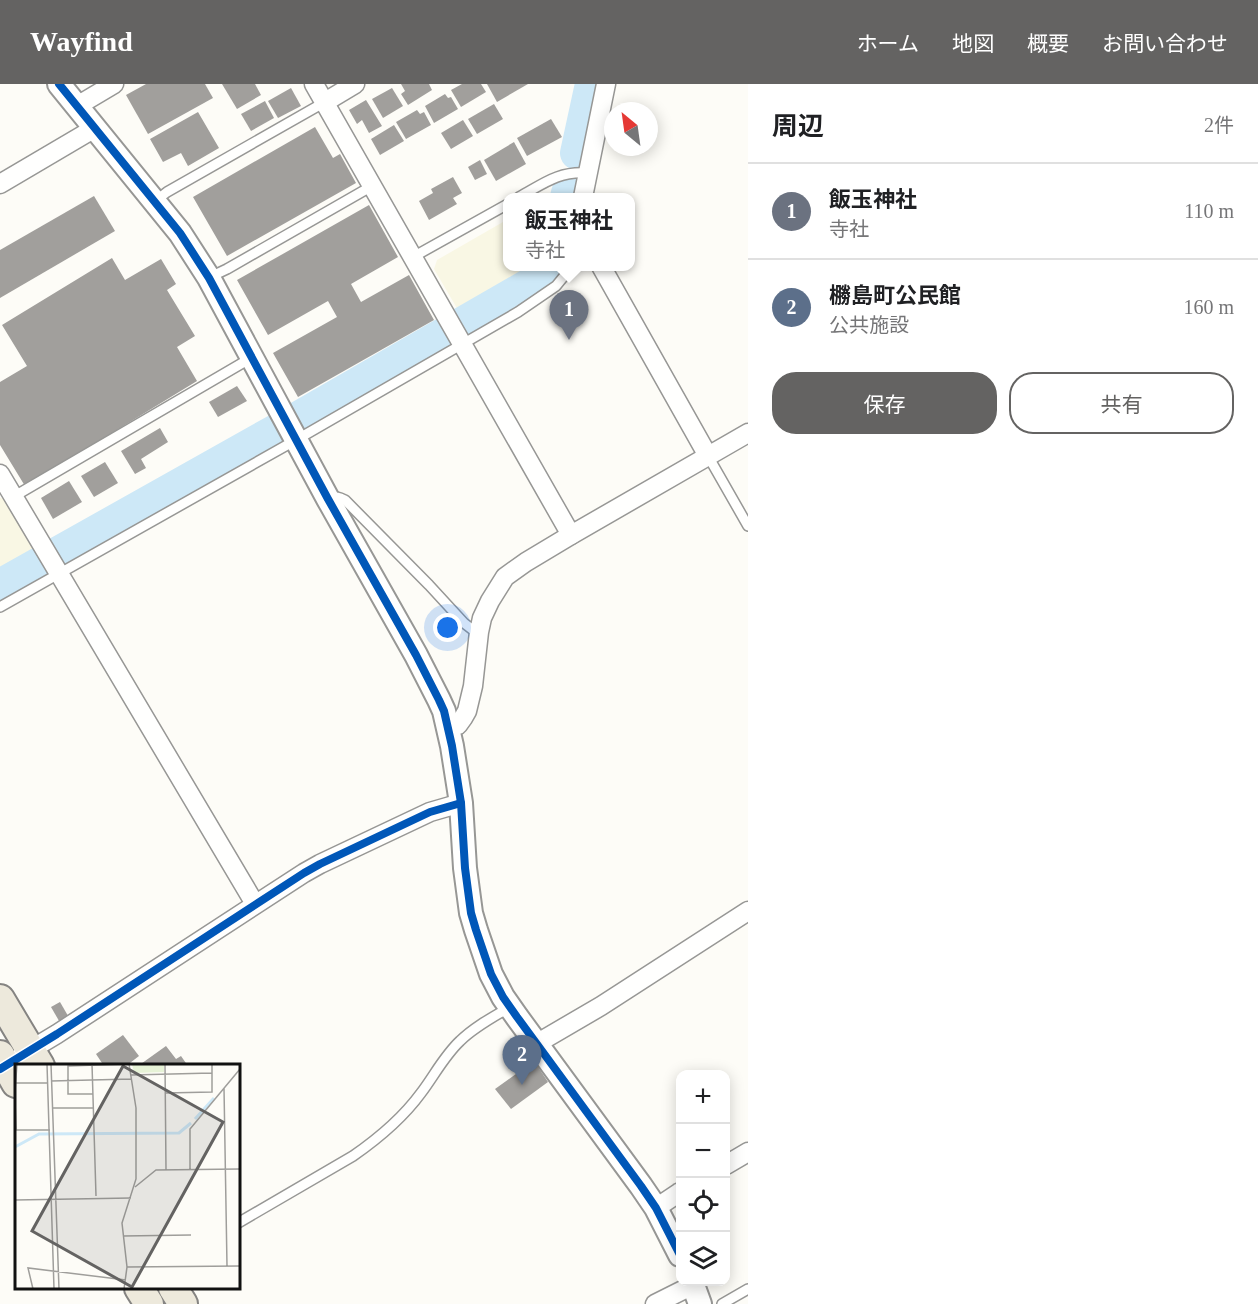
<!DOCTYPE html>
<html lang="ja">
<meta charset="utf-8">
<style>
body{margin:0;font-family:"Times New Roman","Noto Sans JP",serif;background:#f2f2f2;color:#202124}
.controls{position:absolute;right:18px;bottom:18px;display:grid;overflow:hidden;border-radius:12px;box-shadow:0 3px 15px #0003}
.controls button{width:54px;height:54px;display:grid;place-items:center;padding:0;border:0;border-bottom:2px solid #e0e0e0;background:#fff;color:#202124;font:30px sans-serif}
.compass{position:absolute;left:604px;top:18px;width:54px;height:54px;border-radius:50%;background:#fff;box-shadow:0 3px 15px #0003;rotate:331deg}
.you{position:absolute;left:448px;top:544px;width:21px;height:21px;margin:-15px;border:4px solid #fff;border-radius:50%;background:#1a73e8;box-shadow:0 0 0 9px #1a73e833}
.badge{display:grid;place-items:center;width:39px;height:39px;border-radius:50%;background:#646362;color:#fff;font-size:20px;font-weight:700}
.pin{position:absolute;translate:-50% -50px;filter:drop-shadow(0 2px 3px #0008)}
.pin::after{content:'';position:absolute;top:32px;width:21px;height:18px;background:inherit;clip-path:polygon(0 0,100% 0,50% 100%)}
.popup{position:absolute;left:503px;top:109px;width:132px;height:78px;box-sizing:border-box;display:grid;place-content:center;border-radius:12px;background:#fff;filter:drop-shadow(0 2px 4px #0005);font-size:20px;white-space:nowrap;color:#757577}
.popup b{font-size:22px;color:#202124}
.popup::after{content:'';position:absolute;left:50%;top:100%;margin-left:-12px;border:12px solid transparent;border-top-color:#fff}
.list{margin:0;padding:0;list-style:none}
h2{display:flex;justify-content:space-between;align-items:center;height:78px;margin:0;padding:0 24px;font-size:26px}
h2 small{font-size:20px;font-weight:400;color:#757577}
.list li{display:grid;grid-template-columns:39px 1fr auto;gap:18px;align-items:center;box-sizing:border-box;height:96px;padding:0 24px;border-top:2px solid #e0e0e0}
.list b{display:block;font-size:22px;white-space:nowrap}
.list p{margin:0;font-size:20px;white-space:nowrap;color:#757577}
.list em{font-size:20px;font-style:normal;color:#757577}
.actions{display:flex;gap:12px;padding:18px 24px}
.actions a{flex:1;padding:14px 0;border:2px solid #646362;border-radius:24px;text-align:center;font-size:21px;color:#646362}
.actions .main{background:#646362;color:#fff}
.icon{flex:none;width:33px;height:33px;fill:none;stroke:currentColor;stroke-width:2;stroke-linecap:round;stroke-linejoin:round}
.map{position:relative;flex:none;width:748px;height:1220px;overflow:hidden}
header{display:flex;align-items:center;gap:36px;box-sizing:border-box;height:84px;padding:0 30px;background:#646362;color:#fff}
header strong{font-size:28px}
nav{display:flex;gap:33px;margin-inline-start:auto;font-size:21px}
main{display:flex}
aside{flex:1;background:#fff}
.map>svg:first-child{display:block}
.farmland{fill:#f9f7e4}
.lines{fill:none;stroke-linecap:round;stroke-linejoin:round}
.river{stroke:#cde8f7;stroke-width:34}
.building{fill:#a19f9c}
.service-casing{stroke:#979795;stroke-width:12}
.minor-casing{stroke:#979795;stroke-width:21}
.tertiary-casing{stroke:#979795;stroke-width:26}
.primary-casing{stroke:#858482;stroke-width:32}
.service{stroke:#fffffe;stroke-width:9}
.minor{stroke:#fffffe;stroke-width:18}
.tertiary{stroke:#fffffe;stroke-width:22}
.primary{stroke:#ede9dc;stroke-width:28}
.cycleway-casing{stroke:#fff;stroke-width:11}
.cycleway{stroke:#0057b8;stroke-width:8}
.inset-river{fill:none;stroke:#cde8f7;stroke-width:3}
.inset-road{fill:none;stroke:#9f9e9b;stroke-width:1.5}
.view{fill:#646362;fill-opacity:0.15;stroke:#646362;stroke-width:3}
.inset-edge{fill:none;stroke:#111;stroke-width:3}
</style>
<header>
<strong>Wayfind</strong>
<nav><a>ホーム</a><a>地図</a><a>概要</a><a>お問い合わせ</a></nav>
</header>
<main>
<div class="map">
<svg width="748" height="1220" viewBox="0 0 748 1220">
<rect width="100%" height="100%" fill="#fdfcf7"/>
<g class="farmland">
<polygon points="503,138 507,146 508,182 529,183 458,226 434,185 437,176"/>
<polygon points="0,414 10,415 38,464 0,485"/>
</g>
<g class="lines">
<g class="river">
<polyline points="577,69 592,0"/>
<polyline points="567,113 568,109"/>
<polyline points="0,502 276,347 528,202 543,193 551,182"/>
</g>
</g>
<g class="building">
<polygon points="146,0 205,0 213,14 148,50 126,11"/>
<polygon points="222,0 255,0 261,11 237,25"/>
<polygon points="401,0 429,0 432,6 408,21 401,10 405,7"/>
<polygon points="462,0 481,0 486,8 461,23 451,6"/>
<polygon points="487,0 528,0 497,18"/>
<polygon points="291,4 301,22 278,34 268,17"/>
<polygon points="392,4 403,22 383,34 372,15"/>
<polygon points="445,10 448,14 451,13 458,25 434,39 425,22"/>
<polygon points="366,16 382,42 369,49 362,36 357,40 349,26"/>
<polygon points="265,17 274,34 251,47 241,30"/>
<polygon points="494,20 503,35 477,50 468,35"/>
<polygon points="417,26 420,30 424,28 431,41 406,55 396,38"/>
<polygon points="198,28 219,64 188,82 181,69 163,78 150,55"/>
<polygon points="551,35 562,53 527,72 517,54"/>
<polygon points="463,36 473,52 451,65 441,49"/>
<polygon points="394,41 404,57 380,71 371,55"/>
<polygon points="315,43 333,74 340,70 356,99 227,172 193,113"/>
<polygon points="514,58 526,80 496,97 484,76"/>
<polygon points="480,76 487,90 475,96 468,83"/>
<polygon points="453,93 462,109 453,114 457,120 429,136 419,117 433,109 431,105"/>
<polygon points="94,112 115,147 0,214 0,166"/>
<polygon points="369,121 398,173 351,200 361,218 409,191 434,236 298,313 273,269 337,233 328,217 268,251 237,196"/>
<polygon points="112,174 125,196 161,175 176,200 167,206 195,252 177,263 197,297 25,402 0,361 0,298 27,282 2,241"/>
<polygon points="237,302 247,317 218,333 209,318"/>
<polygon points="160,344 168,358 141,375 146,384 135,390 121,367"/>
<polygon points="105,378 118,399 94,413 81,392"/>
<polygon points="69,397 82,418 53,435 41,414"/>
<polygon points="60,918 71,937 62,942 51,923"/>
<polygon points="123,951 139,972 126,982 104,982 96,970"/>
<polygon points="166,962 176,975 181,972 188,982 138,982"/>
<polygon points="534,977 548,998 511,1025 495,1005"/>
</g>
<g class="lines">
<g class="service-casing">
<g id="service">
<path d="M519,113C543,100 558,87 587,89"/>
<polyline points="154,118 167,108 325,18"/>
<polyline points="413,173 508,120"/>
<polyline points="210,193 227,185 372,102"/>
<polyline points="708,372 748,442"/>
<polyline points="13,413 251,274"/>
<path d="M330,414C336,412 339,413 345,416L429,501L464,539L473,546L479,548"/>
<polyline points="0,523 296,356 518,228 556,202 565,191 567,182"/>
<path d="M238,1139L353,1072C379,1054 402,1035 421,1009C434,992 444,972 460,957C474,943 493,933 510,923"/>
<polyline points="722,1220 748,1205"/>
</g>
</g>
<g class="minor-casing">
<g id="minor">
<polyline points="314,0 571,451"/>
<polyline points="325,18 355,0"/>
<polyline points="77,22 114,0"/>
<polyline points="0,100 95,44"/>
<polyline points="583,113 606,0"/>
<polyline points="601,182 708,372"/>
<polyline points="0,390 255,820"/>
<polyline points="448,643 458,641 463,634 467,627 473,602 479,548 482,534 490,517 505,493 526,478 571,451 748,349"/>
<polyline points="536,960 601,922 748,827"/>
<polyline points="22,971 57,950 304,789 320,780 430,728 461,719"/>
<polyline points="726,1081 748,1068"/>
<polyline points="656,1124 680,1108"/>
<polyline points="655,1220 693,1201"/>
</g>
</g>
<g class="tertiary-casing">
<g id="tertiary">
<polyline points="59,0 180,149 209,194 328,415 416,571 439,616 444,627 452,662 461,719 465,784 471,829 476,846 491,890 503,913 517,933 641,1102 656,1124 680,1171"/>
<polyline points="692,1198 700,1220"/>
</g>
</g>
<g class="primary-casing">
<g id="primary">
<polyline points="0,915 40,982"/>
<polyline points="0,971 16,999"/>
<polyline points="139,1204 149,1220"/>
<polyline points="173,1204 183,1220"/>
</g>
</g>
<use href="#service" class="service"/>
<use href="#minor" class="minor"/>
<use href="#tertiary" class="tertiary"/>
<use href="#primary" class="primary"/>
<g class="cycleway-casing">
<g id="cycleway">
<polyline points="59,0 180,149 209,194 328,415 416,571 439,616 444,627 452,662 461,719 465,784 471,829 476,846 491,890 503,913 517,933 641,1102 656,1124 680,1171"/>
<polyline points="0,985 57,950 304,789 320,780 430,728 461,719"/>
</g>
</g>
<use href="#cycleway" class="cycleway"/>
</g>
<g transform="translate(15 980)">
<rect width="225" height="225" fill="#fdfcf7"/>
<path d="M117,0H149V8L119,9Z" fill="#e7f3d7"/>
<path class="inset-river" d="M180,55L199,34M0,83L24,70L164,69L176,59"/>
<path class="inset-road" d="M32,0L39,225M36,0L44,225M77,0L81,132M150,0L151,106M116,11L197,9M36,17L117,15M0,19H33M209,24L212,202M0,27L2,0M150,29L197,28V0M78,30H53V2L110,0M0,35L1,66H35M37,44H78M175,105V65L225,5M120,123L141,106L225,105M0,136L116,134M108,172L176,171M112,203L225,202M18,225L13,204L111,216M109,225L112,203L107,159L121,115V44L114,0"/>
<path class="view" d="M108,2L208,58L117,223L17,167Z"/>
<rect width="225" height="225" class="inset-edge"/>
</g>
</svg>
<div class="controls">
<button>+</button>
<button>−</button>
<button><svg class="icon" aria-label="locate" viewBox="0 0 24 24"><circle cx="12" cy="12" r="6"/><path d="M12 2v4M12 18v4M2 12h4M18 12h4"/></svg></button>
<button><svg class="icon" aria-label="layers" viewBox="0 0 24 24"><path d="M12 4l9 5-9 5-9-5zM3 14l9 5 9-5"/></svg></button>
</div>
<svg class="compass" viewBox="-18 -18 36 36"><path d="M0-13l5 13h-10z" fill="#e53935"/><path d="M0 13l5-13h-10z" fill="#757577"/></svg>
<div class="you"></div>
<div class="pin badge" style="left:569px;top:256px;background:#6b7280">1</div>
<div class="popup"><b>飯玉神社</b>寺社</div>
<div class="pin badge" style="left:522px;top:1001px;background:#5c6f8a">2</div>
</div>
<aside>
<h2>周辺<small>2件</small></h2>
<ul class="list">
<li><span class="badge" style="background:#6b7280">1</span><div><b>飯玉神社</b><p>寺社</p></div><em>110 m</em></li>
<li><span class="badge" style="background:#5c6f8a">2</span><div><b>橳島町公民館</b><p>公共施設</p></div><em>160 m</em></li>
</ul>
<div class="actions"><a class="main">保存</a><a>共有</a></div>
</aside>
</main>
